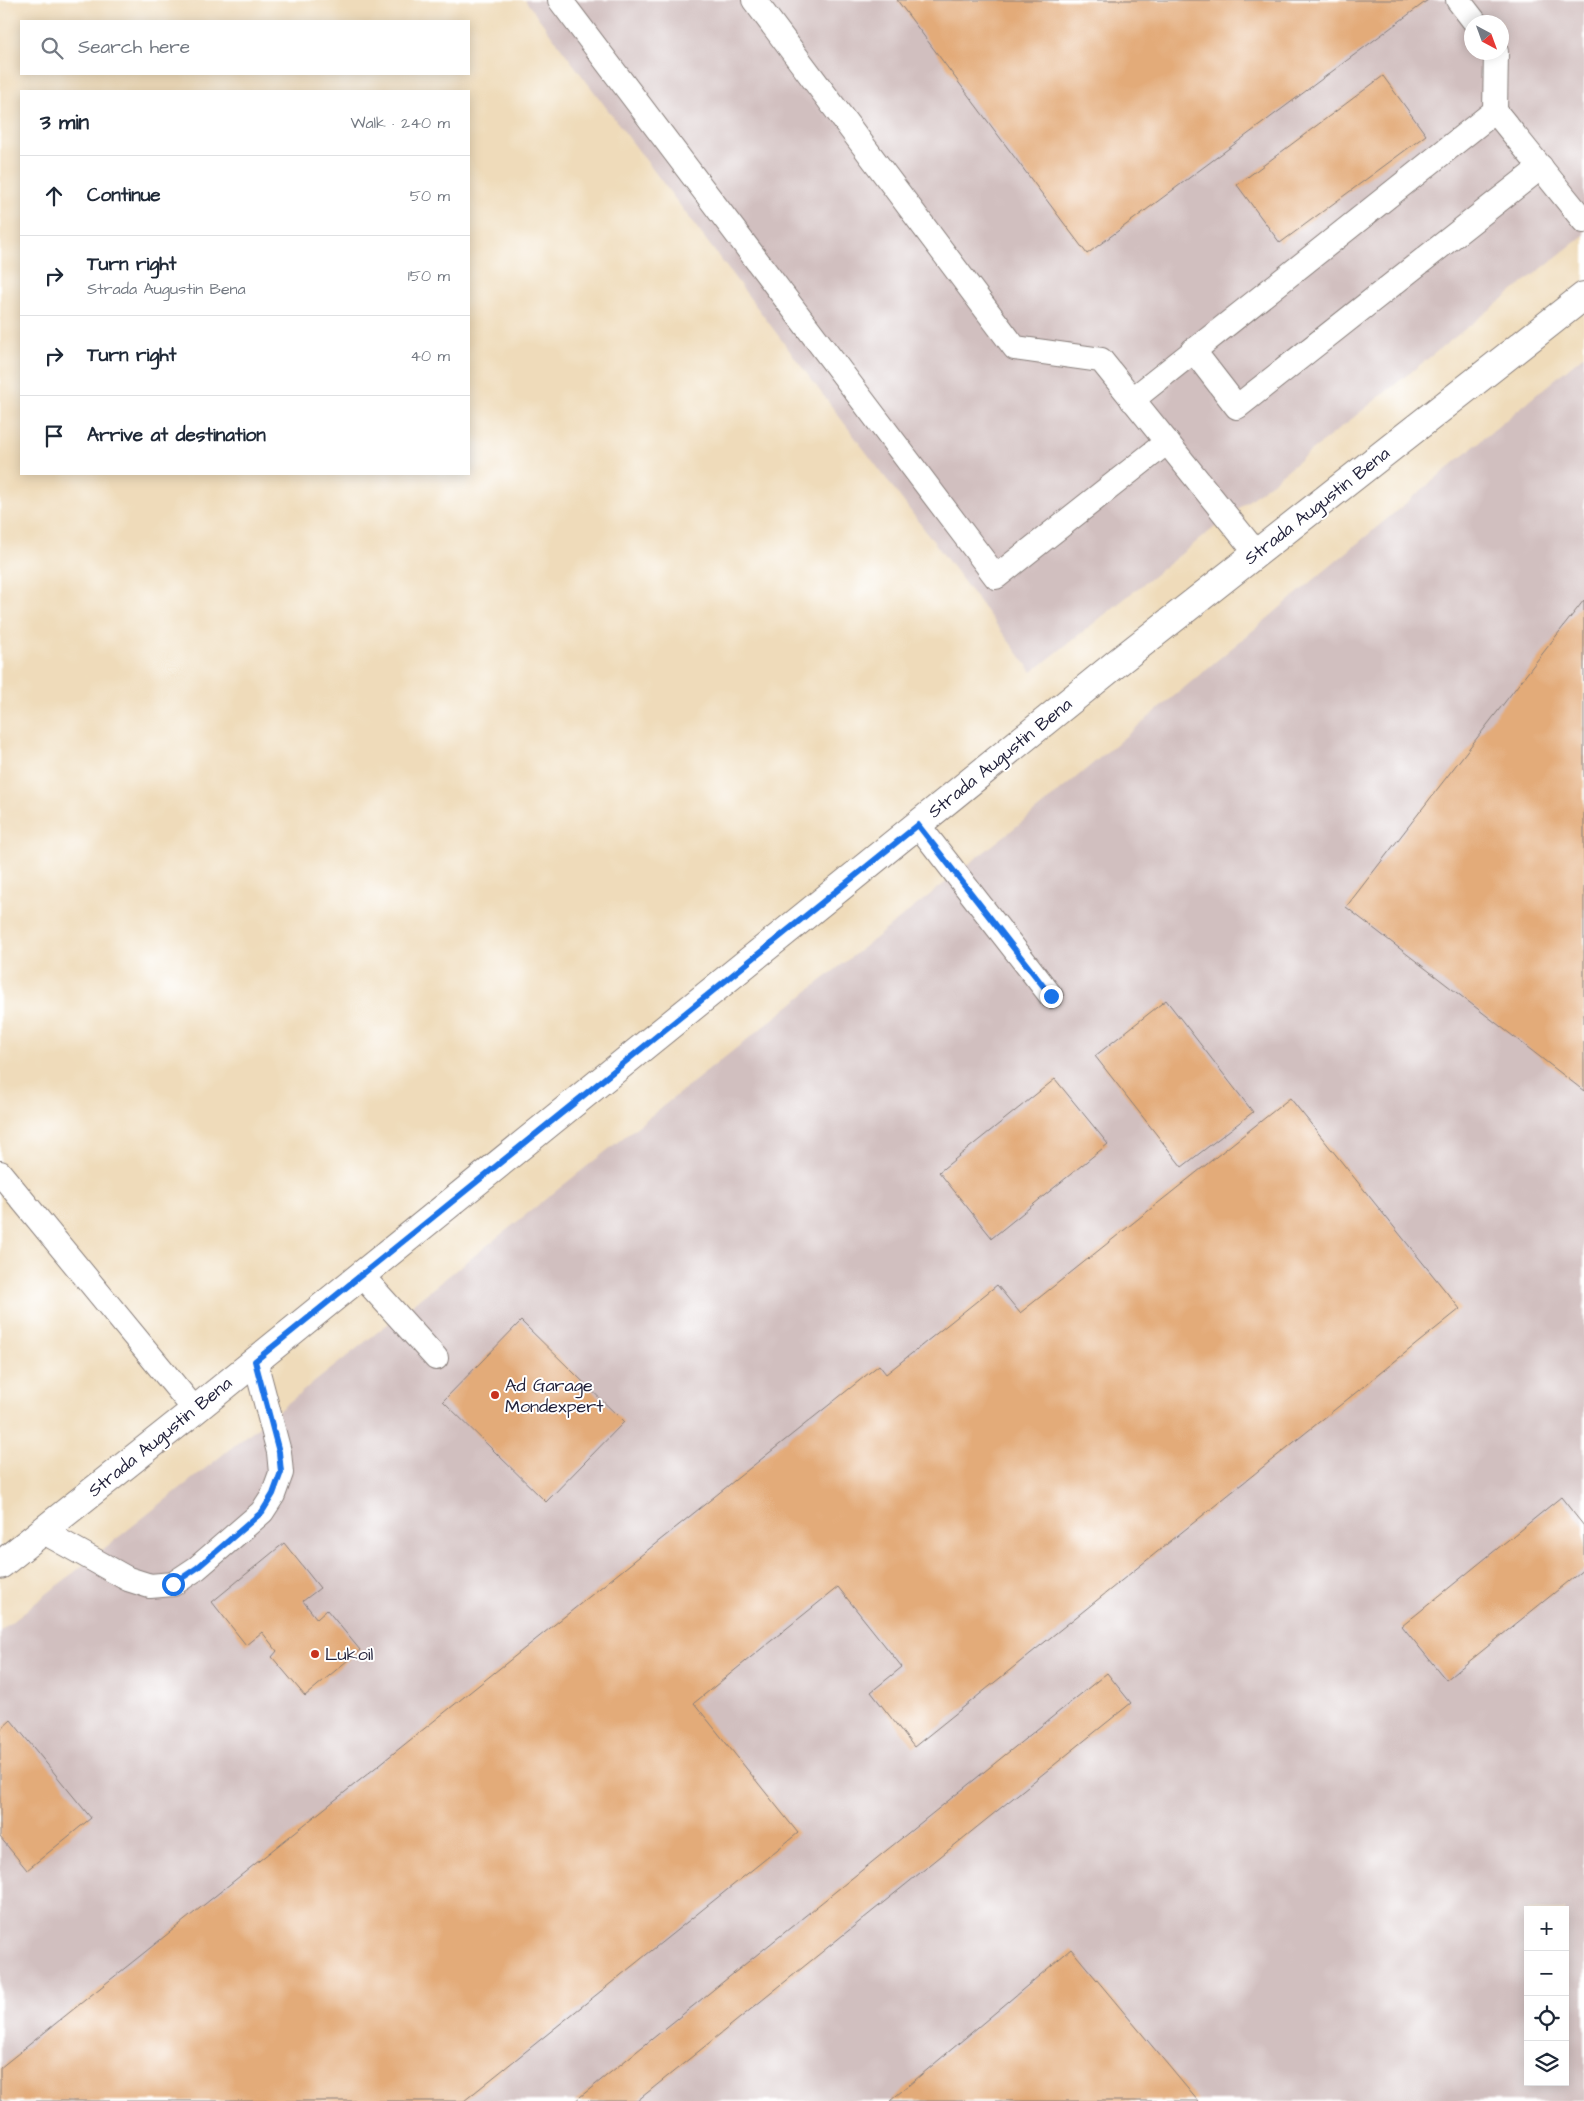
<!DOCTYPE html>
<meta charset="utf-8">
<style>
body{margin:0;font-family:"Architects Daughter",sans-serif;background:#f6f6f7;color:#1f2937}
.controls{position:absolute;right:15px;bottom:15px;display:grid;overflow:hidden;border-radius:0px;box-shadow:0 2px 12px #0003}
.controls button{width:45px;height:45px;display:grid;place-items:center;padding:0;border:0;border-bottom:1px solid #e0e1e3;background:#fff;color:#1f2937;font:25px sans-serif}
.compass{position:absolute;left:1464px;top:15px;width:45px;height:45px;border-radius:50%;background:#fff;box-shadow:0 2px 12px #0003;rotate:139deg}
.stop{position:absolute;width:15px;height:15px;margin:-11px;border:4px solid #1a73e8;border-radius:50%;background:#fff}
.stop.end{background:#1a73e8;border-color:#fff;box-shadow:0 1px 5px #0008}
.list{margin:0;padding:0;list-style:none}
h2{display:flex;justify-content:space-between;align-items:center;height:65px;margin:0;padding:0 20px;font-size:21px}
h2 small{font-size:16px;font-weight:400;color:#747a83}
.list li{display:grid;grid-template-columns:32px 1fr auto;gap:15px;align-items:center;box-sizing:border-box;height:80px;padding:0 20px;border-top:1px solid #e0e1e3}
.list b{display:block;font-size:19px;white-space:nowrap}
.list p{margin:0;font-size:16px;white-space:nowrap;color:#747a83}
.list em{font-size:16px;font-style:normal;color:#747a83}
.icon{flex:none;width:28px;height:28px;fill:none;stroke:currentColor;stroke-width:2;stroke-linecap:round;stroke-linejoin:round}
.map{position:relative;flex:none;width:1584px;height:2101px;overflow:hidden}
.search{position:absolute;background:#fff;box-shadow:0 2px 12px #0003;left:20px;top:20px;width:450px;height:55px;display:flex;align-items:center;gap:12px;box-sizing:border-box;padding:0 18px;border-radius:0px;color:#747a83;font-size:19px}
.panel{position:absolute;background:#fff;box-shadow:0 2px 12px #0003;left:20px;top:90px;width:450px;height:385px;border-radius:0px}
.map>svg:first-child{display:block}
.industrial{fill:#d1bfbf;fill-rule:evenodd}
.building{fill:#e3ab79}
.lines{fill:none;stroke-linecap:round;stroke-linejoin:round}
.lane-casing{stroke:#887e7a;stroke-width:26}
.primary-casing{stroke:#887e7a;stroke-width:30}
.lane{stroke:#fff;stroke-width:24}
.primary{stroke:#fff;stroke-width:28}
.route{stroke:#1a73e8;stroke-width:6}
.poi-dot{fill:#c8321e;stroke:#fff;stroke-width:2}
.labels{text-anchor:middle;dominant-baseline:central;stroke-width:4;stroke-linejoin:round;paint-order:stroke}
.street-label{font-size:18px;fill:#22223b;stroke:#fff}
.poi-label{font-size:18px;fill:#22223b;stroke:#fff;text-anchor:start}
</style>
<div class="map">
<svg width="1584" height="2101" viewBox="0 0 1584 2101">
<rect width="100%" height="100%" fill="#fff"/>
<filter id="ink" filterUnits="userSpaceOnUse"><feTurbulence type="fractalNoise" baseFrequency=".02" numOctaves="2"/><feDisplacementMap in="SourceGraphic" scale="10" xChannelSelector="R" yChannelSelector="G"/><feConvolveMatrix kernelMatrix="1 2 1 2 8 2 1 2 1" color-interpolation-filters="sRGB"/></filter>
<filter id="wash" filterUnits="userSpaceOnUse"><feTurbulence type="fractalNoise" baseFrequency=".0096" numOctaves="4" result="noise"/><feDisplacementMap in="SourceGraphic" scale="20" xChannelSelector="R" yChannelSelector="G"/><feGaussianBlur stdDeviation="1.12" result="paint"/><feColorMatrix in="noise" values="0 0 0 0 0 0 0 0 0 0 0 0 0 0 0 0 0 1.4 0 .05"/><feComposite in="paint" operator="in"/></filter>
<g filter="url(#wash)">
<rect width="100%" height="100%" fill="#efdbba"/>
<g class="industrial">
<path d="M525,0H1584V235L1032,672ZM1472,22H1502V52H1472Z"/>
<path d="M1584,355V2101H0V1631L1037,810ZM1528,1910H1565V2082H1528Z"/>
</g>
<g id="blocks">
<g class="building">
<polygon points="897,0 1428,0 1087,254"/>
<polygon points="1383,76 1426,135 1280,243 1237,185"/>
<polygon points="1584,600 1584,1091 1346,907"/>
<polygon points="1166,1000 1253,1112 1182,1167 1095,1056"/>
<polygon points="1055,1079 1108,1144 992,1238 939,1172"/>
<polygon points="1290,1098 1460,1309 914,1747 871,1692 902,1667 838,1587 694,1703 798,1833 464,2101 0,2101 0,2068 879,1365 886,1374 997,1285 1020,1313"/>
<polygon points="521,1321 624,1422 546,1502 443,1401"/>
<polygon points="1561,1497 1584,1526 1584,1569 1446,1680 1402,1626"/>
<polygon points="284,1543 320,1588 303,1601 317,1619 327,1610 360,1650 305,1696 272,1657 277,1651 262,1632 246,1645 212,1602"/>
<polygon points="1107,1673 1131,1703 637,2101 575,2101"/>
<polygon points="11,1720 91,1818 27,1870 0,1837 0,1730"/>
<polygon points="1071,1949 1198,2101 890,2101"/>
</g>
</g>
</g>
<g filter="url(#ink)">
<use href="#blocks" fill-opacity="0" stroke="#887e7a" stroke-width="1"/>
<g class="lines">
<g class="lane-casing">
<g id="lane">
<polyline points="560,0 996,577 1167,442"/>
<polyline points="754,0 1015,348 1101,360 1257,554"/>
<polyline points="1458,0 1475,22"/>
<polyline points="1496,52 1495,111 1584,221"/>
<polyline points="1193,350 1237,407 1541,167"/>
<polyline points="1132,400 1495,111"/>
<polyline points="918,825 1051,996"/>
<polyline points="0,1173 195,1410"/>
<polyline points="361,1275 436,1358"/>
<polyline points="42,1531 128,1579 150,1586 173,1584 197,1568 262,1512 273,1495 281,1473 279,1452 255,1361"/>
</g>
</g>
<g class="primary-casing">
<polyline id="primary" points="0,1565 195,1410 1117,663 1584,296"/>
</g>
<use href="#lane" class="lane"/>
<use href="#primary" class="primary"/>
</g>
</g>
<g class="lines" filter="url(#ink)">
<polyline class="route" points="173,1584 197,1568 262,1512 273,1494 281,1472 279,1452 255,1361 918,825 1051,996"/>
</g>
<g class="poi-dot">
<circle cx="495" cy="1395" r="5"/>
<circle cx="315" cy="1654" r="5"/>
</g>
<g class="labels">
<g class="street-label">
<text transform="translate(1317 506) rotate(-38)">Strada Augustin Bena</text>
<text transform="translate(1000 758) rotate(-39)">Strada Augustin Bena</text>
<text transform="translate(160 1437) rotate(-39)">Strada Augustin Bena</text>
</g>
<g class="poi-label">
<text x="505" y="1385">Ad Garage<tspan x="505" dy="21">Mondexpert</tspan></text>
<text x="325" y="1654">Lukoil</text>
</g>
</g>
</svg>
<div class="controls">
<button>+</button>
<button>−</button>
<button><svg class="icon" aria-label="locate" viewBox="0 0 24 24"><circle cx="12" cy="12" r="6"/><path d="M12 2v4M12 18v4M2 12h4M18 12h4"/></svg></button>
<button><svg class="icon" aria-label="layers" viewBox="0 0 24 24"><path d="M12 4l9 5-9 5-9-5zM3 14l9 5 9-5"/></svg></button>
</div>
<svg class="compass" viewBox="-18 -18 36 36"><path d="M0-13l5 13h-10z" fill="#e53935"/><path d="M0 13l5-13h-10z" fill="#747a83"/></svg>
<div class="stop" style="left:173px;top:1584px"></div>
<div class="stop end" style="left:1051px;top:996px"></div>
<div class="search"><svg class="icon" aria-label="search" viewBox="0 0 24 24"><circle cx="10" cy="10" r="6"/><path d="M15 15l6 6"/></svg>Search here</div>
<section class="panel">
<h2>3 min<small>Walk · 240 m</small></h2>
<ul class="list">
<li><svg class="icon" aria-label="ahead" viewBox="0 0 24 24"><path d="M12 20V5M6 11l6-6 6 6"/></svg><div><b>Continue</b></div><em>50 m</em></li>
<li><svg class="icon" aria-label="right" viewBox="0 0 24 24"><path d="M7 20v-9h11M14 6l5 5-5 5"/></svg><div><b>Turn right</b><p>Strada Augustin Bena</p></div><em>150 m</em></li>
<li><svg class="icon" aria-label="right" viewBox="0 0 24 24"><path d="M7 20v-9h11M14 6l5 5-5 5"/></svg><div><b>Turn right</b></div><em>40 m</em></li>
<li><svg class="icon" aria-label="arrive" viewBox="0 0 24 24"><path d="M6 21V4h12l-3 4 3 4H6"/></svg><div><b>Arrive at destination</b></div></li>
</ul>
</section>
</div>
